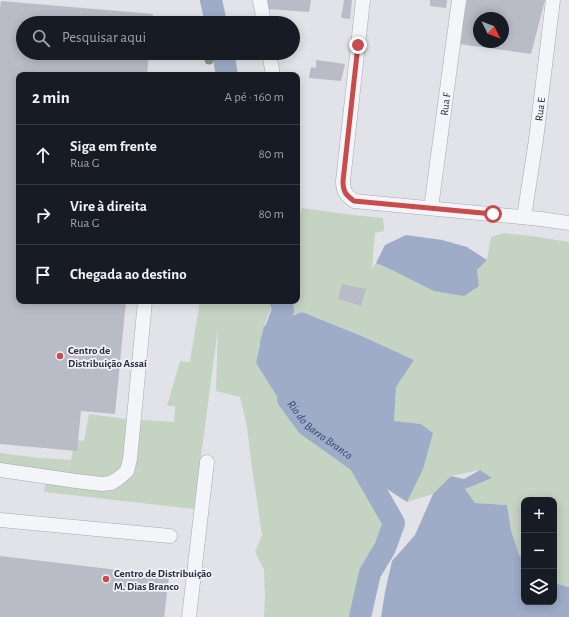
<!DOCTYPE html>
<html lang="pt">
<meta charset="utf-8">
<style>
body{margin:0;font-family:"Alegreya Sans",sans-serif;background:#20242c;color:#f1f3f6}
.controls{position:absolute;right:12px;bottom:12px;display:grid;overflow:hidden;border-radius:8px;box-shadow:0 2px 10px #0003}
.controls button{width:36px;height:36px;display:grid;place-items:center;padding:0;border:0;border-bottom:1px solid #363941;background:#171b24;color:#f1f3f6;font:20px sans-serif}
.compass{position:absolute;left:473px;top:12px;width:36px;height:36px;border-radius:50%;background:#171b24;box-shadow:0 2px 10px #0003;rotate:132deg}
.stop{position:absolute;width:12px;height:12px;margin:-9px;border:3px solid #c94c4c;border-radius:50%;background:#fff}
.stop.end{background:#c94c4c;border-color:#fff;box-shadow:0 1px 4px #0008}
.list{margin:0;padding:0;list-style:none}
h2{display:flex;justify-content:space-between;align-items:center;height:52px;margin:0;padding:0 16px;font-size:17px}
h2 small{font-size:13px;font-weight:400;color:#9ea1a6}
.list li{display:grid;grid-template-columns:26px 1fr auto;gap:12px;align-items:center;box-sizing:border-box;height:60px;padding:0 16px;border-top:1px solid #363941}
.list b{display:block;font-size:15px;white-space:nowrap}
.list p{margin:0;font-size:13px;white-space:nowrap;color:#9ea1a6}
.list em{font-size:13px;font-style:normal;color:#9ea1a6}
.icon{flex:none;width:22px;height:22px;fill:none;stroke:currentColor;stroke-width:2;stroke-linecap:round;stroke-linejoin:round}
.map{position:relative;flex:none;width:569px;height:617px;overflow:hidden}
.search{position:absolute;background:#171b24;box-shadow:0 2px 10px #0003;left:16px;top:16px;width:284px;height:44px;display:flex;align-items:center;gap:10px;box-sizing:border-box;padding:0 14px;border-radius:22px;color:#9ea1a6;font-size:15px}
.panel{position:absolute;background:#171b24;box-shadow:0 2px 10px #0003;left:16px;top:72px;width:284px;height:232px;border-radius:8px}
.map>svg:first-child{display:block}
.green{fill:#c5d3c3}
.water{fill:#9eacc8}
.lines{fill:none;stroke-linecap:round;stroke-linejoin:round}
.river{stroke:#9eacc8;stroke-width:22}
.building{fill:#b9bcc6;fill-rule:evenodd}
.minor-casing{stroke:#a6a9b3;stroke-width:15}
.minor{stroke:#f4f5f8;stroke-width:14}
.tree{fill:#859988}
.route{stroke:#c94c4c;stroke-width:5}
.poi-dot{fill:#c94c4c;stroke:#f1f2f7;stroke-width:1.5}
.labels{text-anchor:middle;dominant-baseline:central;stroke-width:3.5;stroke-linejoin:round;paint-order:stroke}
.street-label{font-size:11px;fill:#2a2f40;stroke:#f1f2f7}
.poi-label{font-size:11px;font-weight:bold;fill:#2a2f40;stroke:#f1f2f7;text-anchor:start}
.water-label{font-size:12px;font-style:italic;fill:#364873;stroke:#f1f2f7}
</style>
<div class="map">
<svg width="569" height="617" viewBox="0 0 569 617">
<rect width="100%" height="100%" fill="#e1e3e9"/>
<g class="green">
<polygon points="302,208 353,215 383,218 384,231 375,233 372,269 376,263 394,271 479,286 477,270 487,260 491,237 504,233 539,237 569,242 569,587 554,583 554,500 524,500 524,560 519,555 511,530 507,505 474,503 465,489 480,470 451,476 433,494 407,502 433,434 421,424 394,421 396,387 414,360 364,337 302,312 279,319 283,310 281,301 297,301 297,221"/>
<polygon points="200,301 273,301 273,303 264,326 256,363 276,395 362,472 389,515 369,555 356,586 352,617 264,617 265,596 264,570 255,552 262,535 252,468 247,427 240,397 216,391 218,328 194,509 44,492 48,472 0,465 0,453 39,458 71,460 75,440 84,441 89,414 127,419 174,422 175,406 167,406 180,361 190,362"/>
</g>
<g class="water">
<polygon points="406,235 442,240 467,247 487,260 477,270 479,286 464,296 434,291 394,271 376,263 385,245"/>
<polygon points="302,312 364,337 414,360 396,387 394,421 421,424 433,433 423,469 407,502 346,462 276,395 256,363 264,326"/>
<polygon points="480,470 492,478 465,489 475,503 507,505 511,530 519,555 524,560 524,602 554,602 554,583 569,587 569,617 381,617 385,592 392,561 415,535 433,494 451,476 464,479"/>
</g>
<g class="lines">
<g class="river">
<polyline points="211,0 216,23"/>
<polyline points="223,53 227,75"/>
<polyline points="271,350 271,342 283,310 281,301"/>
<path id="s1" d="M288,399L307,425L359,462L394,523L385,548L370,573L360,617"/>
</g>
</g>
<g class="building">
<polygon points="265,0 311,0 309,12 267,9"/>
<polygon points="344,0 352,0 350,19 341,18"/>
<polygon points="430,0 447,0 446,8 430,6"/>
<path d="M467,0H545L531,54L459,44ZM479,18H503V42H479Z"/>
<polygon points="1,1 153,14 152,23 23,23 23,53 149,53 147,75 19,75 19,301 126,301 115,414 81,411 77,451 0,444 0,8"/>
<polygon points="316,60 345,64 341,81 309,78 311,67 316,68"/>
<polygon points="342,284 366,289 361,306 338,299"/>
<polygon points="0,556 169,576 164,617 0,617"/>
</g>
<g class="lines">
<g class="minor-casing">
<g id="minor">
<polyline points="260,0 264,23"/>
<path d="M363,0L343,181C343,192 346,195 354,201L541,219L569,223"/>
<polyline points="269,53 273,75"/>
<path id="s2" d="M431,208L459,0"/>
<path id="s3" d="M524,217L536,140L553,0"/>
<polyline points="0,470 76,481 102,484 111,483 119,478 127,471 130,459 145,301"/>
<polyline points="0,520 170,536"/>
<polyline points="189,617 207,462"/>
</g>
</g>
<use href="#minor" class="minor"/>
</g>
<circle class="tree" cx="209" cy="60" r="4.5"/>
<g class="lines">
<path class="route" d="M358,45L343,181C343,192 346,195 354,201L493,214"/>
</g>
<g class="poi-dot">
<circle cx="60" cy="356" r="4"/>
<circle cx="106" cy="579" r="4"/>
</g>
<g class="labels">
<g class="street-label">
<text stroke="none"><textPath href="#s2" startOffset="105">Rua F</textPath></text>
<text stroke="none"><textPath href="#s3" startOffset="109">Rua E</textPath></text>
</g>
<g class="poi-label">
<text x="68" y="350">Centro de<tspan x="68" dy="13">Distribuição Assaí</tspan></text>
<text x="114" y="573">Centro de Distribuição<tspan x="114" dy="13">M. Dias Branco</tspan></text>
</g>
<g class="water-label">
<text stroke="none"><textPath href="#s1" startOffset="45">Rio do Barro Branco</textPath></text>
</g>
</g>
</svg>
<div class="controls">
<button>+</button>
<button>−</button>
<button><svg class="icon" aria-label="layers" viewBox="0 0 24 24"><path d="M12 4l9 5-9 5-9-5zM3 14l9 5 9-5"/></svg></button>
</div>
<svg class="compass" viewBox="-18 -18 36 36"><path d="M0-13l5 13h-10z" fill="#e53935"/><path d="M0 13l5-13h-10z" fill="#9ea1a6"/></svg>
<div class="stop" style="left:493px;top:214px"></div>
<div class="stop end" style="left:358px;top:45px"></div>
<div class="search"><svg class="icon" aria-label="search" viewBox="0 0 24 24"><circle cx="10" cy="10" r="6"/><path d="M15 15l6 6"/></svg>Pesquisar aqui</div>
<section class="panel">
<h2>2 min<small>A pé · 160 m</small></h2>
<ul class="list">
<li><svg class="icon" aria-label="ahead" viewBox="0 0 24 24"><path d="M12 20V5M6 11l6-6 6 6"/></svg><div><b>Siga em frente</b><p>Rua G</p></div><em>80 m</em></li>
<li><svg class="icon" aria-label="right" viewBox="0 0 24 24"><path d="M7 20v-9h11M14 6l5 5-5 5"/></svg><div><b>Vire à direita</b><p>Rua G</p></div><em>80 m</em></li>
<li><svg class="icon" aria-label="arrive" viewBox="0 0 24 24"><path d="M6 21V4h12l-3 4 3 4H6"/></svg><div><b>Chegada ao destino</b></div></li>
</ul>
</section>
</div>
